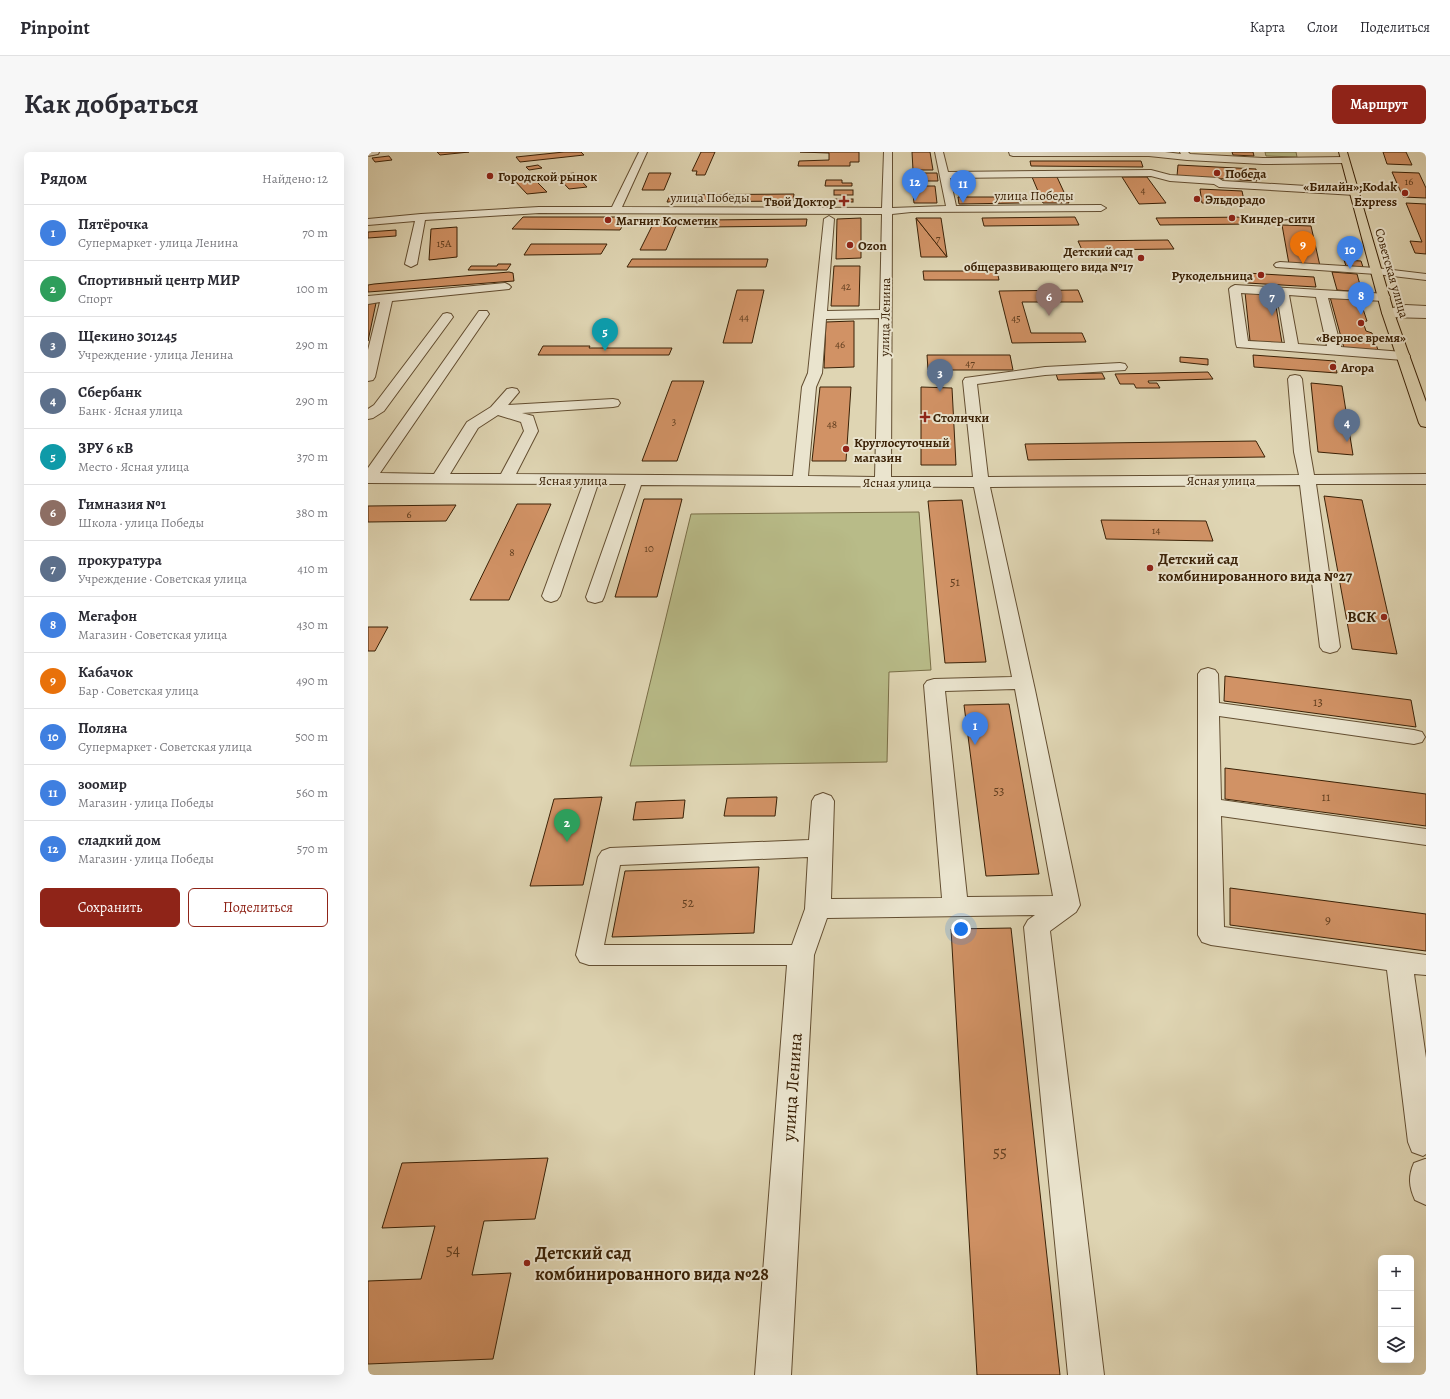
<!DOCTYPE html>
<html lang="ru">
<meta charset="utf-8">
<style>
body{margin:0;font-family:Alegreya,serif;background:#f7f7f7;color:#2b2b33}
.controls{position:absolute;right:12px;bottom:12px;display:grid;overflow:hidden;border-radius:6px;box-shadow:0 4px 16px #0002}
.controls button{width:36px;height:36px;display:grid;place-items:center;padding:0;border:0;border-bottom:1px solid #e1e1e2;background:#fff;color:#2b2b33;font:20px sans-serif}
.you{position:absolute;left:593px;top:777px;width:14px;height:14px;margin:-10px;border:3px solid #fff;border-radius:50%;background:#1a73e8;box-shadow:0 0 0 6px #1a73e833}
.badge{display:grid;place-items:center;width:26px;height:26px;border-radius:50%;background:#8f2418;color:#fff;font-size:13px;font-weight:700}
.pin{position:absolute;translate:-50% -33px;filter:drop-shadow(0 1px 2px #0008)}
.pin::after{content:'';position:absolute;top:21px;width:14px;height:12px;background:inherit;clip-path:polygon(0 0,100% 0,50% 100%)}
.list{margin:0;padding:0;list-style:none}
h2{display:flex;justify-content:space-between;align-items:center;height:52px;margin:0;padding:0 16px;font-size:17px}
h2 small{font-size:13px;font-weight:400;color:#7c7c81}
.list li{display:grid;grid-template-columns:26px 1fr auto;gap:12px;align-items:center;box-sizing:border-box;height:56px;padding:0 16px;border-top:1px solid #e1e1e2}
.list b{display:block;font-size:15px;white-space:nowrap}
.list p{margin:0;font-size:13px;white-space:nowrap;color:#7c7c81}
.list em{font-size:13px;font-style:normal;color:#7c7c81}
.actions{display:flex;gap:8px;padding:12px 16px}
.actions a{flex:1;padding:9px 0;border:1px solid #8f2418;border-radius:6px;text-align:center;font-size:14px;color:#8f2418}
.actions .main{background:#8f2418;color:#fff}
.icon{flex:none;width:22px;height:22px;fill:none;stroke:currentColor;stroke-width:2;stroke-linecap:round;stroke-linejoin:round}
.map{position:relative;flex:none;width:1058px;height:1223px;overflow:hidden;border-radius:6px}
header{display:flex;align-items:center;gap:24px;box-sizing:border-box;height:56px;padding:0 20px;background:#fff;border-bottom:1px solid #e1e1e2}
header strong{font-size:19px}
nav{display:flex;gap:22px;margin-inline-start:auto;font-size:14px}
.intro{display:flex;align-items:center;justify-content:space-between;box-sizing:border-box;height:96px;padding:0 24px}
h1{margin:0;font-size:28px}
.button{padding:10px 18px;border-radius:6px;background:#8f2418;color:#fff;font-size:14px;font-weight:700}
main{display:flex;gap:24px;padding:0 24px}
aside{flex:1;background:#fff;border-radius:6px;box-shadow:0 4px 16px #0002}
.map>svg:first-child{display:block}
.green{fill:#b8bb88;stroke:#796e47}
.building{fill:#d19265;stroke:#3a2106}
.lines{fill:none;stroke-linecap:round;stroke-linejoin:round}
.minor-casing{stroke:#634e31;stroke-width:2}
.major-casing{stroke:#3a2106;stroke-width:2}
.minor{fill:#eae4ce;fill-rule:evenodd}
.major{fill:#dfd5b3;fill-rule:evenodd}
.poi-dot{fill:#8f2418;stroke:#eae4ce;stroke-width:1.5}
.labels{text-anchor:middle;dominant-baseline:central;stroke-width:4;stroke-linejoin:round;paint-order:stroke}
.far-number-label{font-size:11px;fill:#603d1e}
.far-poi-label{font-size:13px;font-weight:bold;fill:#3a2106;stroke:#eae4ce;text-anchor:start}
.far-street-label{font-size:13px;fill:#3a2106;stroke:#eae4ce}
.number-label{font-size:13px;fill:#603d1e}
.poi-label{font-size:15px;font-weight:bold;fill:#3a2106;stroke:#eae4ce;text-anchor:start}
.near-number-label{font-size:16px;fill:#603d1e}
.near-street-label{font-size:18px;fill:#3a2106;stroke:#eae4ce}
.near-poi-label{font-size:18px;font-weight:bold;fill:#3a2106;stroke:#eae4ce;text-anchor:start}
</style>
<header>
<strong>Pinpoint</strong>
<nav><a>Карта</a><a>Слои</a><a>Поделиться</a></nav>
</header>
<div class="intro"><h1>Как добраться</h1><a class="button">Маршрут</a></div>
<main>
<aside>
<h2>Рядом<small>Найдено: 12</small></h2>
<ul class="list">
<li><span class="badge" style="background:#3f7fe0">1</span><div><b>Пятёрочка</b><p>Супермаркет · улица Ленина</p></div><em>70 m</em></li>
<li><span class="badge" style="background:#2e9e5b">2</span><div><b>Спортивный центр МИР</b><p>Спорт</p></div><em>100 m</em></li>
<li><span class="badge" style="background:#5c6f8a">3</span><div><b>Щекино 301245</b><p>Учреждение · улица Ленина</p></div><em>290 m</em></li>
<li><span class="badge" style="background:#5c6f8a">4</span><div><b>Сбербанк</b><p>Банк · Ясная улица</p></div><em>290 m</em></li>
<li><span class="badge" style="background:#0f9aa8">5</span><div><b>ЗРУ 6 кВ</b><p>Место · Ясная улица</p></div><em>370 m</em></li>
<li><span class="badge" style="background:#8d6e63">6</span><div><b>Гимназия №1</b><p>Школа · улица Победы</p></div><em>380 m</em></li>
<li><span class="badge" style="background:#5c6f8a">7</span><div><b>прокуратура</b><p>Учреждение · Советская улица</p></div><em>410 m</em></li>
<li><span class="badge" style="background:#3f7fe0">8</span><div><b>Мегафон</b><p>Магазин · Советская улица</p></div><em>430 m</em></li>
<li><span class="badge" style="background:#e8710a">9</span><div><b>Кабачок</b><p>Бар · Советская улица</p></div><em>490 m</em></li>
<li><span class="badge" style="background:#3f7fe0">10</span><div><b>Поляна</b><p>Супермаркет · Советская улица</p></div><em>500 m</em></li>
<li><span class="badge" style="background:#3f7fe0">11</span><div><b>зоомир</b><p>Магазин · улица Победы</p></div><em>560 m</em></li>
<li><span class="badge" style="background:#3f7fe0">12</span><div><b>сладкий дом</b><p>Магазин · улица Победы</p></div><em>570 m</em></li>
</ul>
<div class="actions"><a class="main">Сохранить</a><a>Поделиться</a></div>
</aside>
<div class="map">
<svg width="1058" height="1223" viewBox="0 0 1058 1223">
<rect width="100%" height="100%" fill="#dfd5b3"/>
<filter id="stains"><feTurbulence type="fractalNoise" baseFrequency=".005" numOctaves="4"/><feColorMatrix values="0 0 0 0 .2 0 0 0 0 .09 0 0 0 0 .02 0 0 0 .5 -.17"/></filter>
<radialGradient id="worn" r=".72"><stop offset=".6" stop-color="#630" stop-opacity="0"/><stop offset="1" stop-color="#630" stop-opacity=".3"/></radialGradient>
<g class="green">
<polygon points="897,0 928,0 929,5 898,4"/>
<polygon points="551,360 563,518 521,520 519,610 262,614 323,362"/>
</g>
<g class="building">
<polygon points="69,0 101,0 72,3"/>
<polygon points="196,0 213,0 216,3 152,10 148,5"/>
<polygon points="333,0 347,0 337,23 328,23 329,19 324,19"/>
<polygon points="432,0 491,0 491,10 482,10 482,14 430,14 431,9 461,8 461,1"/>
<polygon points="544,0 562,0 565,18 545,18"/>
<polygon points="864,0 885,0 886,4 865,3"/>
<polygon points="1015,0 1038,0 1044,13 1019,12"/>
<polygon points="21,4 24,8 7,10 4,6"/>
<polygon points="662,9 773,9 775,15 663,14"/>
<polygon points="170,13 174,16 161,18 158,15"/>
<polygon points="810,13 888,17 889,29 809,24"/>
<polygon points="1024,20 1051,21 1058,36 1058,46 1035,45"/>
<polygon points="206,21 219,35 201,37 188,23"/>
<polygon points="281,21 303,21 296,38 274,38"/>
<polygon points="543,21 569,21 570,29 544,29"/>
<polygon points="664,25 689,25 701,51 675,51"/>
<polygon points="754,25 779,25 798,51 771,52"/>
<polygon points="165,26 179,40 159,42 146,28"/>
<polygon points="458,28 474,28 474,31 484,31 484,34 457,34"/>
<polygon points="544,34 567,34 569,51 546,51"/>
<polygon points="832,37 874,39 877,53 834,51"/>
<rect x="466" y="38" width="19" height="5"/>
<polygon points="426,42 425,49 299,50 302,43"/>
<polygon points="590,45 650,45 652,51 591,52"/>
<rect x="467" y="47" width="18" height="3"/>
<polygon points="1038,51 1058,52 1058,102 1047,101 1042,89 1054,90"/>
<polygon points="155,65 260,65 252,78 144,77"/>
<polygon points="707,65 711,73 616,74 614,66"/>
<polygon points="880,65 886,72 792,73 788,66"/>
<polygon points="493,66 493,106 468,107 469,67"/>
<polygon points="548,66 564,86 579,105 553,105"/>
<polygon points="548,66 573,66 579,105"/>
<polygon points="311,67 298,98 272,98 287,68"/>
<polygon points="439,67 438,74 336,75 338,68"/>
<polygon points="914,73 943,74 952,114 921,112"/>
<polygon points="89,75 89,105 61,108 63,77"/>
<polygon points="28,78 28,84 0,86 0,80"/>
<polygon points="800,88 806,97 714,98 710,89"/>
<polygon points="163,92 239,92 233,102 156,103"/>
<polygon points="264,107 400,107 398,115 259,115"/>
<polygon points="976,108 993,109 995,115 978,114"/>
<polygon points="130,112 143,112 139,118 100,118 103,114 129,114"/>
<polygon points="466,114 492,114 491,154 463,154"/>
<polygon points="555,119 629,119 631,128 556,128"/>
<polygon points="141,120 145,121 146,129 0,140 0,133 6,132"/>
<polygon points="964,120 989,122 994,140 969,138"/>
<polygon points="878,121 946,125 948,135 879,131"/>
<polygon points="369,138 396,138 384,191 355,191"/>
<polygon points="710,138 715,150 654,150 663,181 714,181 718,190 644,191 631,139"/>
<polygon points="877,140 906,142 914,191 882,189"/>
<polygon points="962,145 992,148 999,169 995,170 998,179 1004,181 1010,198 976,196"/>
<polygon points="8,151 0,189 0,152"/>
<polygon points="486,169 486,215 456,216 458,170"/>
<polygon points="175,194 222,194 221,196 304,196 301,203 170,203"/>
<polygon points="559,203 642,203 645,218 560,218"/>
<polygon points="885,203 967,209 969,221 886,215"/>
<polygon points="812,205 840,207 840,213 812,210"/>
<polygon points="840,220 845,227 780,229 781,231 789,231 792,236 768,236 766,232 752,232 747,222"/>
<polygon points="734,221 737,227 690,228 688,222"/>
<polygon points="304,229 336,229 309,309 274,309"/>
<polygon points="943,231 974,234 985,303 950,300"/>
<polygon points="452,235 483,235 478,309 444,309"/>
<polygon points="553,235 584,236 588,313 553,313"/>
<polygon points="888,289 897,305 660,308 657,292"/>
<polygon points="956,344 994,348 1029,502 984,497"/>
<polygon points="276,347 314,347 289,445 247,445"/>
<polygon points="594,348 618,510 577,511 560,349"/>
<polygon points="149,352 183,352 141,448 102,448"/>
<polygon points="88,353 78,369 0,370 0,354"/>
<polygon points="733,368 838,369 845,389 738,387"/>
<polygon points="0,475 20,475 7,499 0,499"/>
<polygon points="857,524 1043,548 1048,575 856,549"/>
<polygon points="641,552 671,722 618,724 596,553"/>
<polygon points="857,616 1058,642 1058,674 857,647"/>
<polygon points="234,645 215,733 162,734 186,647"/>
<polygon points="409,645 407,664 356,664 359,646"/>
<polygon points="317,648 315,666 265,668 268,650"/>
<polygon points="391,715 386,781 244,785 257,719"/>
<polygon points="862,736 1058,762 1058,799 862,773"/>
<polygon points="643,776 692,1223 609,1223 583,777"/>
<polygon points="180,1006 167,1067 116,1069 104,1123 143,1121 125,1207 0,1212 0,1129 53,1127 67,1074 14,1076 34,1011"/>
</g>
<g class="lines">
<g class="minor-casing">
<g id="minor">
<polygon points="0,0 11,0 10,2 0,4"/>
<path d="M271,0H279L254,55L514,56L516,0H524V56L578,54L567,0H575L580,20L783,18L802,23L850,26L855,29L987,37L992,40L987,43L851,35L846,32L802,29L783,24L582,26L588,54L733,53L738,56L733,59L543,60L524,62L523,325H605L595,229L597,226L677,215L752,211L757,212L759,215L757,218L677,223L609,232L620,325L931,323L926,300L920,227L922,224L927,223L932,224L934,227L942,300L946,323L1058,322V332H948L972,495L969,499L962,501L955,499L952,495L932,333L622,335L667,538L712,753L708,760L682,779L736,1223H700L656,775L660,768L667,763L459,766L446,803L423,1223H387L419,813H221L212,810L208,803L230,705L234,699L242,696L441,688L444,649L447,644L455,641L463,644L466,649L463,747L574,746L556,533L559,529L566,527L644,525L606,335L273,333L236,445L234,449L227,451L220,449L218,445L258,332H230L192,444L189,448L183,450L177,448L174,444L215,332L0,331V316L111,159H119L121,162L12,321L66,322L99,270L123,255L139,237L144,236L149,237L151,240L140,253L245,247L250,248L252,251L250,254L245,255L154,261L165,264L170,279L148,322L425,324L434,235L440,221L456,67L461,64L466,67L459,159L512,158L514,62L171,61L57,68L49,112L43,115L37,112L47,69L0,73V67L53,62L171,55H244ZM511,166L507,325L440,324L448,235L454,221L458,167ZM130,263L153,270L156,279L133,322H82L110,276ZM647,537L685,744L599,745L577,539ZM440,705L437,757L424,793H236L252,713Z"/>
<polygon points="641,0 797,0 813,2 812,0 820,0 822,2 895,6 977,5 981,8 977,11 895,12 819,8 781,4 645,4 642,3"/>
<polygon points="912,110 1008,116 1058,122 1058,128 1008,122 908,115 906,113 908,111"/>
<polygon points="137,131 141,133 143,135 141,137 24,149 7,225 5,228 0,229 0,198 12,150 0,152 0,144"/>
<path d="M867,133L1020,142L1022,145L1020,148L1016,149L960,146L973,195L1035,200L1040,201L1042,204L1040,207L1035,208L869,195L868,192L861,137L863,135ZM873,141L909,143L917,191L880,189ZM921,143L948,145L959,194L930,192Z"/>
<polygon points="1038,153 1058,154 1058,166 1020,165 1016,164 1014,161 1016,158"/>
<polygon points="79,161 83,162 85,165 16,259 5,266 0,267 0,257 6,253 75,162"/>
<polygon points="840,516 847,518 850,522 851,551 1046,578 1054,580 1057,585 1054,590 1046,592 851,564 853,648 1058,677 1058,693 853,664 856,775 1058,803 1058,823 1046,822 1058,906 1058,1002 1055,1004 1044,1000 1040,990 1019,818 843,793 834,790 830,783 830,522 833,518"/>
<path d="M1057,1007H1058V1053L1047,1048C1041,1035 1040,1024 1046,1011Z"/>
</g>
</g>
<g class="major-casing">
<polygon id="major" points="971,0 979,0 1026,161 1058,250 1058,275 1053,274 1051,271 1014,161"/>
</g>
<use href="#minor" class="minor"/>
<use href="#major" class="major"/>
</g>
<g class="poi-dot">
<circle cx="849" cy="21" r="4"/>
<circle cx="122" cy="24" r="4"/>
<circle cx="1037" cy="41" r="4"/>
<circle cx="829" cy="47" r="4"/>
<path d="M474 43h4v4h4v4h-4v4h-4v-4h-4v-4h4z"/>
<circle cx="864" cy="66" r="4"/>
<circle cx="240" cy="68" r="4"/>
<circle cx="482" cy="93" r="4"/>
<circle cx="773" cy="106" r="4"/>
<circle cx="893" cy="123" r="4"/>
<circle cx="993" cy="171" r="4"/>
<circle cx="965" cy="215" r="4"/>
<path d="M555 259h4v4h4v4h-4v4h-4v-4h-4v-4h4z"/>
<circle cx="478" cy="297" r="4"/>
<circle cx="782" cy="416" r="4"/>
<circle cx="1016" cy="465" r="4"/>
<circle cx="159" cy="1111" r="4"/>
</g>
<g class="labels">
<g class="far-number-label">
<text x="1041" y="29">16</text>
<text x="775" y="38">4</text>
<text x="570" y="86">7</text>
<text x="76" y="91">15А</text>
<text x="478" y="134">42</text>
<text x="376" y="165">44</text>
<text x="648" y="166">45</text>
<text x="472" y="192">46</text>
<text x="602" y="211">47</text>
<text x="306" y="269">3</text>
<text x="464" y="272">48</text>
<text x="41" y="362">6</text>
<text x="788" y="378">14</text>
<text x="281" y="396">10</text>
<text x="144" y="400">8</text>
</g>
<g class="far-poi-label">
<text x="857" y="21">Победа</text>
<text x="130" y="24">Городской рынок</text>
<text x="1029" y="34" text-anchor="end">«Билайн»;Kodak<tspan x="1029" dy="15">Express</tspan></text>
<text x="837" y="47">Эльдорадо</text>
<text x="468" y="49" text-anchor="end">Твой Доктор</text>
<text x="872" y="66">Киндер-сити</text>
<text x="248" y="68">Магнит Косметик</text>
<text x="490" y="93">Ozon</text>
<text x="765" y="99" text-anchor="end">Детский сад<tspan x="765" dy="15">общеразвивающего вида №17</tspan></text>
<text x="885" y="123" text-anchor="end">Рукодельница</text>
<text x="993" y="185" text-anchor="middle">«Верное время»</text>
<text x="973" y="215">Агора</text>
<text x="565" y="265">Столички</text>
<text x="486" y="290">Круглосуточный<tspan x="486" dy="15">магазин</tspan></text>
</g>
<g class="far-street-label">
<text x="666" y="43">улица Победы</text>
<text x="342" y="45">улица Победы</text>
<text transform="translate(1024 121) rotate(74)">Советская улица</text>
<text transform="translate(517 165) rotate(-89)">улица Ленина</text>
<text x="205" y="328">Ясная улица</text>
<text x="853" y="328">Ясная улица</text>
<text x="529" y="330">Ясная улица</text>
</g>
<g class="number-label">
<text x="587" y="429">51</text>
<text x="950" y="549">13</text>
<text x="631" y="638">53</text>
<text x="958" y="644">11</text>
<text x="320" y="750">52</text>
<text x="960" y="767">9</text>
</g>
<g class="poi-label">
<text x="790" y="407">Детский сад<tspan x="790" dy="17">комбинированного вида №27</tspan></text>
<text x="1008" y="465" text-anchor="end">ВСК</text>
</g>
<g class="near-number-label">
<text x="632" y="1000">55</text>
<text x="85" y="1098">54</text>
</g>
<g class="near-street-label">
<text transform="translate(424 935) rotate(-86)">улица Ленина</text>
</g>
<g class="near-poi-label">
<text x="167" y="1101">Детский сад<tspan x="167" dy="21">комбинированного вида №28</tspan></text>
</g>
</g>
<rect width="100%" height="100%" filter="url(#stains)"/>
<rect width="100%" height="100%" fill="url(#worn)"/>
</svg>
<div class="controls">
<button>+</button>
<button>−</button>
<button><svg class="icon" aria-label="layers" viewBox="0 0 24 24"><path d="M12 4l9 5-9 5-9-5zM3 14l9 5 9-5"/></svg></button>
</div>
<div class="you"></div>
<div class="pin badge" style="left:607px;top:593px;background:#3f7fe0">1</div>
<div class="pin badge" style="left:199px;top:690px;background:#2e9e5b">2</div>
<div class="pin badge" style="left:572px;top:240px;background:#5c6f8a">3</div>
<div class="pin badge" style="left:979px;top:290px;background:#5c6f8a">4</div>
<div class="pin badge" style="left:237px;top:199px;background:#0f9aa8">5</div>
<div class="pin badge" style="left:681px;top:164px;background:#8d6e63">6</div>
<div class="pin badge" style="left:904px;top:164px;background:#5c6f8a">7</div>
<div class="pin badge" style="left:993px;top:163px;background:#3f7fe0">8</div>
<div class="pin badge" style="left:935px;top:112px;background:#e8710a">9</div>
<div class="pin badge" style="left:982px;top:117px;background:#3f7fe0">10</div>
<div class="pin badge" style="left:595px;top:51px;background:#3f7fe0">11</div>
<div class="pin badge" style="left:547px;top:49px;background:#3f7fe0">12</div>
</div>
</main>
